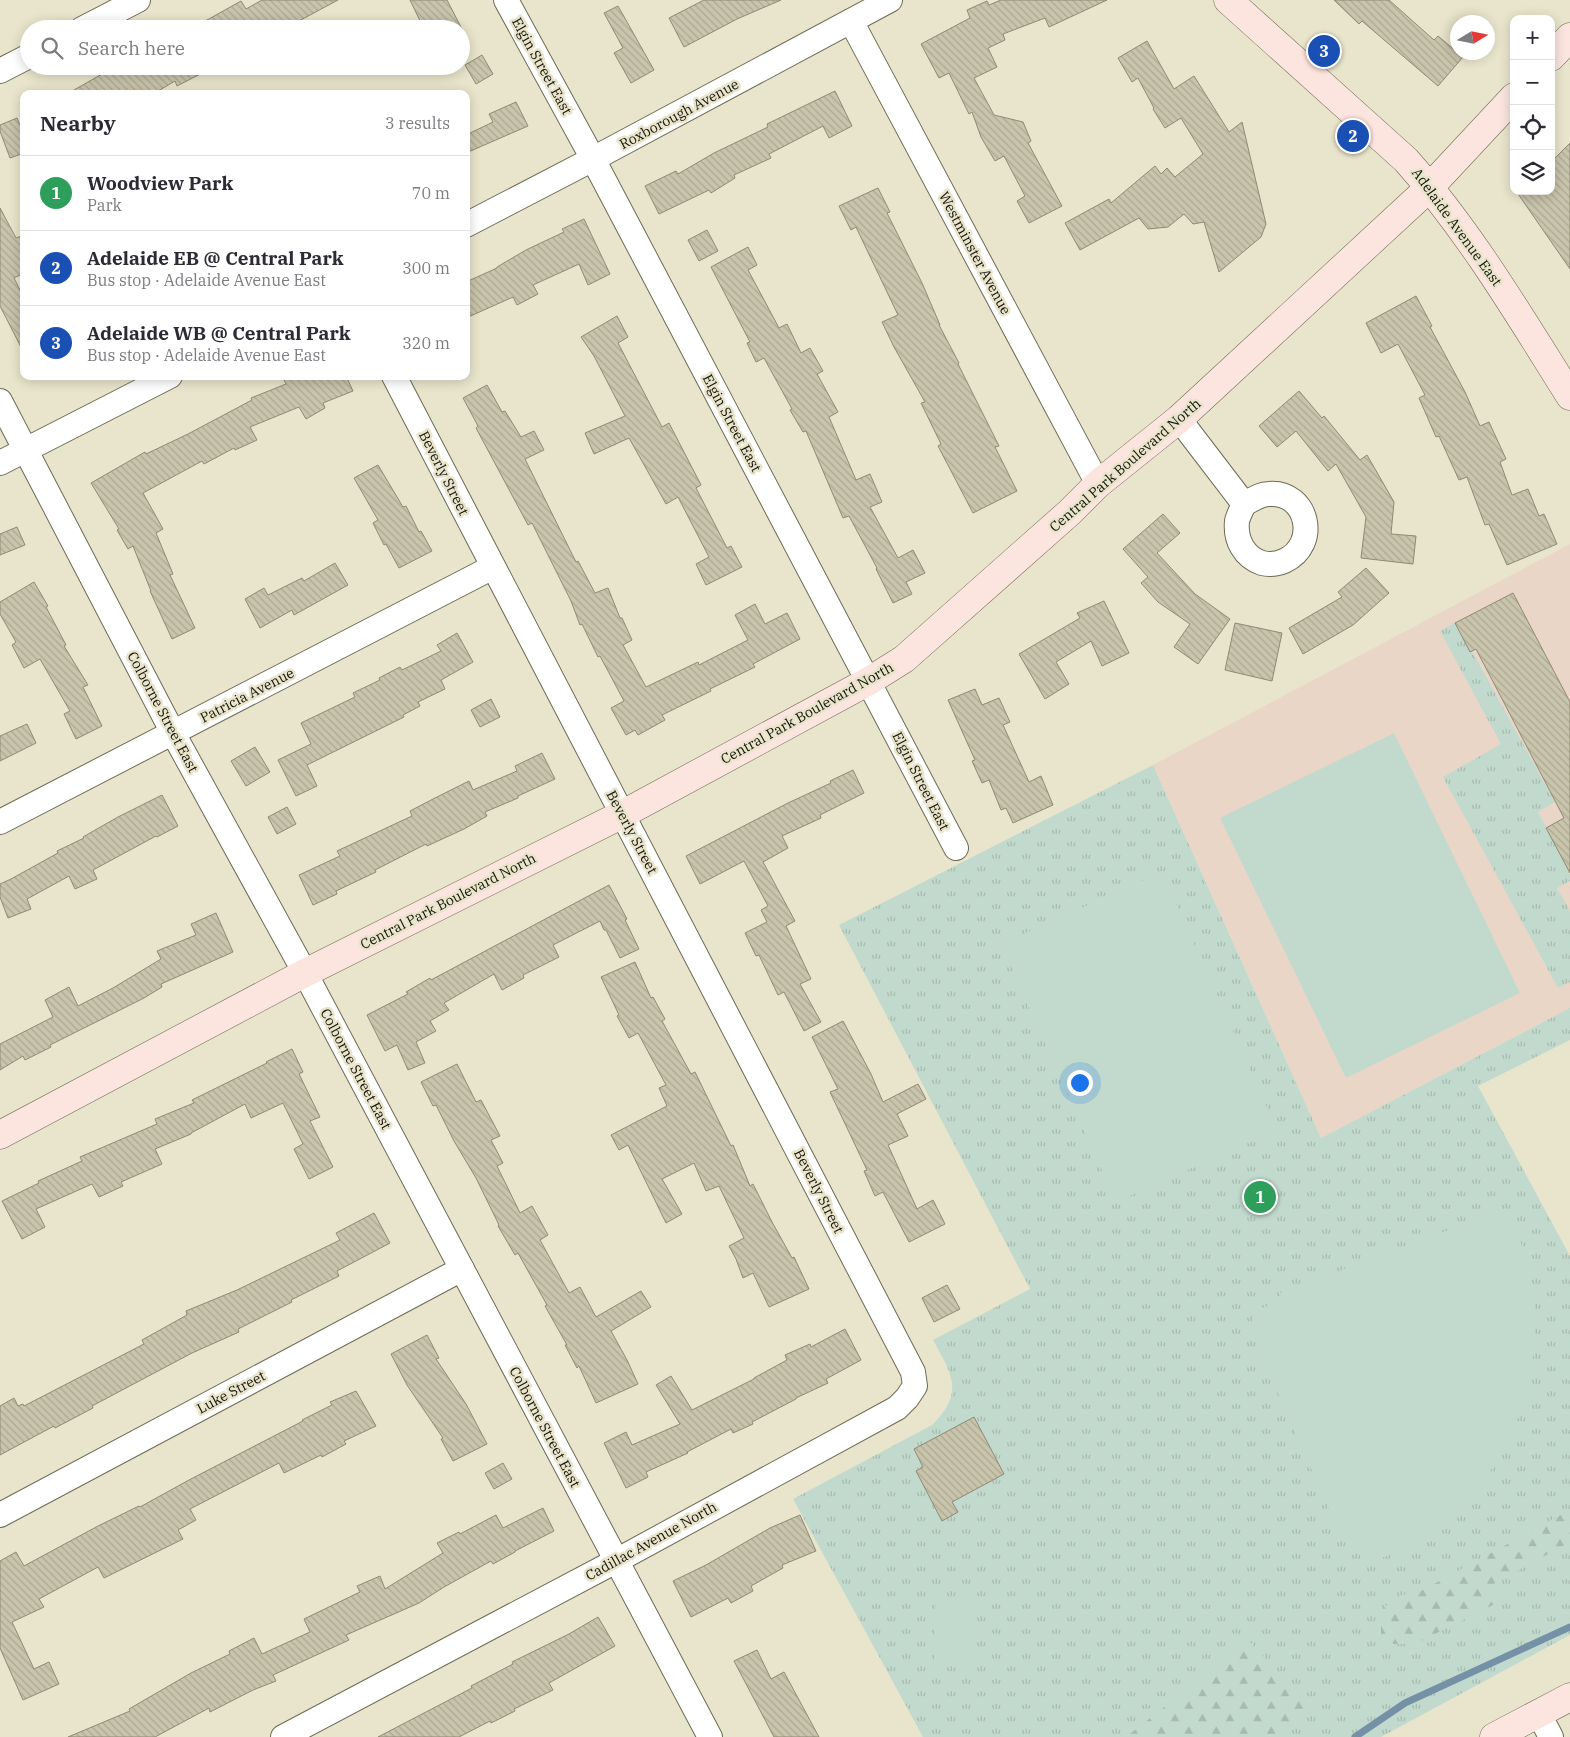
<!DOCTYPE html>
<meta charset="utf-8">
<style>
body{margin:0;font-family:"IBM Plex Serif",serif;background:#f7f7f7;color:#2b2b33}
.controls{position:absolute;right:15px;top:15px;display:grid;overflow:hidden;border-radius:10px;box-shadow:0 2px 12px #0003}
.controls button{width:45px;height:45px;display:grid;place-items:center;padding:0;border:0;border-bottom:1px solid #e1e1e2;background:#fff;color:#2b2b33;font:25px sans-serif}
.compass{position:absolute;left:1450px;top:15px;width:45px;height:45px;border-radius:50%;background:#fff;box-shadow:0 2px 12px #0003;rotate:80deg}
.you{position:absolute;left:1079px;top:1082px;width:18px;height:18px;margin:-12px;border:4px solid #fff;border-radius:50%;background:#1a73e8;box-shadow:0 0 0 8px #1a73e833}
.badge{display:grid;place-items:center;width:32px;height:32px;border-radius:50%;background:#2563eb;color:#fff;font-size:16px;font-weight:700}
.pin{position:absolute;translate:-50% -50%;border:2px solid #fff;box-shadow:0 1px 5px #0006}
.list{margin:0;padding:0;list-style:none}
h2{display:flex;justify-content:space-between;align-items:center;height:65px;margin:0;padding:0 20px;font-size:21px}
h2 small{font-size:16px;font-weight:400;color:#7c7c81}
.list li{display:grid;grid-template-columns:32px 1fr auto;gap:15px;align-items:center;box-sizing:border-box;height:75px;padding:0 20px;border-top:1px solid #e1e1e2}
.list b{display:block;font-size:19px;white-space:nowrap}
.list p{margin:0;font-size:16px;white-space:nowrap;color:#7c7c81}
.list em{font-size:16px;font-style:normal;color:#7c7c81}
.icon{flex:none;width:28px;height:28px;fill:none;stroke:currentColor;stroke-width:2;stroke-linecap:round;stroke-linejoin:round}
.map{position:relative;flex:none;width:1570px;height:1737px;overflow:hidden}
.search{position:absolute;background:#fff;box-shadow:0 2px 12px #0003;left:20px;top:20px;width:450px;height:55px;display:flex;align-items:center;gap:12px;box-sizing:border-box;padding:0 18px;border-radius:28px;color:#7c7c81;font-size:19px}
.panel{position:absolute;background:#fff;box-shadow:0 2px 12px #0003;left:20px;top:90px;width:450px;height:290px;border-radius:10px}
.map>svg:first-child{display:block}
.education{fill:#ead6c7}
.grass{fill:url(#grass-tufts)}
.forest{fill:url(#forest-firs)}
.garden{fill:#c2dacd}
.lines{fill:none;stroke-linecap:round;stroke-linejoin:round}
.stream{stroke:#7491a5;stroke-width:7}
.building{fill:url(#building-back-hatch);stroke:#8e8a73}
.street-casing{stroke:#6e6a54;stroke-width:26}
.secondary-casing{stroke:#6e6a54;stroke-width:29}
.street{stroke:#fff;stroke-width:24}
.secondary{stroke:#fbe5de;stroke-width:28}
.labels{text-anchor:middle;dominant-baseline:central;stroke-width:5;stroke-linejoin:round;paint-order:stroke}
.street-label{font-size:14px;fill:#15130a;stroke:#e9e5cc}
</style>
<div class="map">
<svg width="1570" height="1737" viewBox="0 0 1570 1737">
<defs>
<pattern id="grass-tufts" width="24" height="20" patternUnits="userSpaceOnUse" patternTransform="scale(1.25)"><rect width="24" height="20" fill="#c2dacd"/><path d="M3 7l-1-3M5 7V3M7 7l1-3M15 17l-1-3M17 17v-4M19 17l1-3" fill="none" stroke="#a6baaf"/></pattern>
<pattern id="forest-firs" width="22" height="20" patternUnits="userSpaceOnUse" patternTransform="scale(1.25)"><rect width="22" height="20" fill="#c2dacd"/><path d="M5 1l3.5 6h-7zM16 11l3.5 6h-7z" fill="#a6baaf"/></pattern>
<pattern id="building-back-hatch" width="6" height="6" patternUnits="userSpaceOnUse" patternTransform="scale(1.25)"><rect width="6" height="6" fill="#c9c4ac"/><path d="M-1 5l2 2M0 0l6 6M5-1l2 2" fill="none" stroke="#aca893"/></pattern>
</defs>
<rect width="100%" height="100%" fill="#e9e5cc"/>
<polygon class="education" points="1570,544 1570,1008 1321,1138 1153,765"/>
<g class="grass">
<polygon points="1456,622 1555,802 1538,812 1570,871 1570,881 1557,888 1570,911 1570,982 1558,988 1443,777 1501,744 1440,631"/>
<path d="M1153,765L1321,1138L1570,1008V1040L1478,1086L1570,1256V1635L1381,1737H923L793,1499L932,1425C965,1392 952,1375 933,1340L1030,1289L839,925Z"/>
</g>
<g class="forest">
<polygon points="1570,1510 1570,1542 1492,1585 1499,1602 1415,1644 1394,1644 1381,1635 1381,1610 1398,1596 1423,1590"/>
<polygon points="1249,1641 1314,1711 1282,1737 1126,1737"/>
</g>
<g class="garden">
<polygon points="1394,733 1520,993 1346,1078 1220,818"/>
<polygon points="1162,872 1277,1130 1116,1202 1001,944"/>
<path d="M1508,1208C1520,1238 1531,1270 1534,1303C1541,1386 1507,1473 1440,1524C1417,1540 1392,1553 1367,1566L1329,1509L1258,1348L1263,1346L1252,1320L1257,1310L1282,1300L1280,1293Z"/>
<polygon points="936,1600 976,1602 974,1661 934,1659"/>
</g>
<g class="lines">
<polyline class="stream" points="1355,1737 1405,1703 1570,1627"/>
</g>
<g class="building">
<polygon points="262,0 338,0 284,29 191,29 241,1 246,9"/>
<polygon points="410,0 447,0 462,29 434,29 430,21 422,25"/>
<polygon points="704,0 781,0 737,19 684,47 669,18"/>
<polygon points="1001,0 1107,0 1049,27 1045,18 1003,34 1005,40 988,48 997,67 974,78 994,115 1023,122 1031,141 1028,143 1062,206 1029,223 1017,201 1025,196 1004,156 995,161 981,137 972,112 969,114 949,73 939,78 921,44 970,18 967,10 987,1 989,5"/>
<polygon points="1334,0 1389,0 1434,40 1438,36 1463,57 1438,86 1362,21 1359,24"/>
<polygon points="618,6 654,70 631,83 614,53 623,48 604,13"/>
<polygon points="1147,41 1174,89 1194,76 1229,132 1242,122 1266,224 1261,237 1219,272 1204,222 1193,224 1184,214 1168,227 1148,229 1139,218 1080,250 1065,223 1109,199 1111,203 1155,166 1161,174 1167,168 1175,177 1203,154 1181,118 1165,128 1153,109 1154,108 1138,78 1132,82 1118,58"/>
<polygon points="482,55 493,74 476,84 465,65"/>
<polygon points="116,66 216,66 177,86 175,81 153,94 67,94"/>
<polygon points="835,91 852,126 829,138 823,126 769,154 771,158 734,175 735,178 711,193 709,190 659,214 645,186 676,171 678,174 714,153 768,127 767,124"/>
<polygon points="516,102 528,126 466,153 466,135 493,122 489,114"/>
<polygon points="17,118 24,135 24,153 10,158 0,131 0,125"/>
<polygon points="1570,143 1570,269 1516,191 1551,191 1551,162"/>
<polygon points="878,188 890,212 887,213 922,283 940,325 939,325 959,363 958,364 999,446 995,447 1017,491 973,513 938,446 941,444 921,403 925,402 894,347 882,322 898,315 856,227 851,230 839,206"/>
<polygon points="0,208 16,238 24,235 24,273 14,278 24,298 24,353 0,306"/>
<polygon points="584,219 610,274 588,285 579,264 533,285 538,294 517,305 513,297 466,318 466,282 497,268 497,267 526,250 564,232 562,229"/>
<polygon points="707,230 718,251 699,261 688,240"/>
<polygon points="748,247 757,265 748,270 779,328 787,324 801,353 810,348 823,371 817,374 838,412 829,417 856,480 870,474 882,502 870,507 898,558 913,550 925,573 906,582 912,594 893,603 876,569 877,568 849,516 843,518 806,431 803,432 790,410 792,409 764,358 756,362 747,343 750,342 711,267"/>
<polygon points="1416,296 1432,326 1430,327 1465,392 1480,426 1489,422 1506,459 1500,462 1512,495 1528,489 1539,516 1544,514 1557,544 1507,565 1489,524 1485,525 1467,477 1459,480 1439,436 1436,437 1419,398 1425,395 1398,344 1381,353 1366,323"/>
<polygon points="617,316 628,337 618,343 662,427 669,423 701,485 696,488 727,548 731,546 742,567 706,585 696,564 709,557 678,497 666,504 629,438 594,454 585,433 625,416 594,356 581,337"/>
<polygon points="282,376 346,376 353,391 323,403 325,408 306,419 299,407 250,427 257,440 235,450 234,448 204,464 202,461 143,493 163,529 156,533 173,574 170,575 195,628 172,639 150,591 151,591 133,546 128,549 117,530 119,529 91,483 145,452 146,454 188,434 252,400 251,398 286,384"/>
<polygon points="487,385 502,412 505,411 521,437 534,431 544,450 525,459 576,562 578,561 595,593 608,588 620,618 622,618 632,640 623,645 646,687 698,662 699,665 748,640 735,615 755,604 765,624 787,613 800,639 753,664 755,667 710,689 711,691 662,715 665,720 638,735 635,730 626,735 611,708 624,701 600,656 598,657 582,624 580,625 571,601 532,523 528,525 476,428 478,426 463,398"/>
<polygon points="1299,391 1322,418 1324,416 1360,460 1367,455 1394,502 1391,534 1416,536 1413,564 1361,558 1366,517 1336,464 1328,471 1296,431 1277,447 1259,426"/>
<polygon points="378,465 403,507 406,506 419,532 421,531 432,551 399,568 386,544 384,545 373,523 378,520 354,478"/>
<polygon points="1163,514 1180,533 1157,553 1195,594 1230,619 1198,664 1174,647 1190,624 1158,602 1141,583 1148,577 1123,549"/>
<polygon points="17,527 25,545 0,555 0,534"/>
<polygon points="335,563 348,585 294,615 292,610 260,628 245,599 264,588 268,595 302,578 304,581"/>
<polygon points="1366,568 1389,593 1353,625 1303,654 1289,628 1342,597 1338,592"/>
<polygon points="34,582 48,606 46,607 66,645 64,646 88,685 83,687 102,726 76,739 64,714 70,711 40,659 24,668 12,645 16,642 0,614 0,602"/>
<polygon points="1513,593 1570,702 1570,873 1546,828 1564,818 1476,649 1470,652 1455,623"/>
<polygon points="1104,601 1129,653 1102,666 1091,641 1056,662 1069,684 1045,699 1019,654 1080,618 1077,613"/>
<polygon points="1235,623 1282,633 1272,681 1225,670"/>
<polygon points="457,633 473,662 441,680 445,689 418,702 420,706 403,715 404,717 307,765 317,786 296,796 278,760 311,744 301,723 355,697 353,693 380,680 379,678 400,667 402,670 441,651 437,645"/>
<polygon points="975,689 982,705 999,698 1010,722 1003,725 1029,782 1041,776 1053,805 1013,823 1006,808 1001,810 989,780 982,783 972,761 975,760 948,700"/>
<polygon points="491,699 500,717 480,727 471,710"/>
<polygon points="27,724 36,743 0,761 0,736"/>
<polygon points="255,747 270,772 246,786 231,761"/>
<polygon points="542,753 555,779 518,796 518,798 485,812 487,816 464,829 427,846 426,844 375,870 376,872 336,891 337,894 313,905 299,875 340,856 337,851 412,816 410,811 433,799 469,781 473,790 517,771 515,766"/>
<polygon points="853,770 864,793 820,815 821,818 782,836 788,848 763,862 795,921 786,926 811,979 800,984 821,1022 804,1031 784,992 778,995 759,955 756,956 745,933 767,922 761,910 768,906 744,861 700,884 686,856 788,803 831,783 830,781"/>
<polygon points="162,795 178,826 157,837 156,836 93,870 97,879 75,889 69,876 27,899 31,909 8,918 0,897 0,884 11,879 58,853 57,851 84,838 83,837 118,817"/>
<polygon points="287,807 296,824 277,834 268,817"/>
<polygon points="609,885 627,919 625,920 639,949 620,958 606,930 604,930 600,921 553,945 559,957 523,975 524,978 502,990 494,974 444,1003 449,1010 430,1021 436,1031 416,1042 425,1063 408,1070 397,1045 385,1051 367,1015 408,994 406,992 430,978 431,980"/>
<polygon points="216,913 233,952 161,984 162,987 144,998 50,1045 51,1047 25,1060 23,1056 0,1070 0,1044 53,1017 45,1000 69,987 78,1006 113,988 161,959 157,951 196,935 191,924"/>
<polygon points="635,962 651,998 653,997 665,1019 662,1021 691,1074 695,1072 731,1146 733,1145 750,1186 753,1184 772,1222 792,1258 794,1257 809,1289 769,1307 753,1273 743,1278 736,1259 729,1246 744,1238 719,1186 706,1191 694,1163 662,1179 682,1214 666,1223 628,1145 619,1150 611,1135 667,1106 659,1088 666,1085 638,1033 629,1038 617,1016 619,1015 601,977"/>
<polygon points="843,1021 871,1074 883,1102 918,1084 926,1099 897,1114 908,1136 888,1145 917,1209 933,1200 945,1224 909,1242 883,1192 875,1196 864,1171 867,1170 830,1092 838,1089 812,1037"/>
<polygon points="292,1049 303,1072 299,1074 320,1117 310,1121 333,1167 309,1179 294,1149 303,1144 283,1103 251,1118 245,1104 191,1133 191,1134 155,1149 162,1164 121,1182 123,1186 99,1197 92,1184 36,1209 45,1227 22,1239 2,1201 39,1183 38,1181 82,1161 80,1157 157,1124 155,1119 194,1103 192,1100 267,1063 266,1062"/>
<polygon points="457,1064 476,1102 481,1100 500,1136 491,1140 503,1163 497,1166 520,1213 532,1206 548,1235 540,1240 569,1293 580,1287 596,1317 641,1291 651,1307 611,1331 627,1360 638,1384 596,1403 579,1366 577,1368 565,1345 567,1345 545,1306 547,1305 518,1253 515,1255 498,1226 499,1225 476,1178 454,1141 436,1105 433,1106 421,1082"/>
<polygon points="374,1213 390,1243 337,1271 339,1276 291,1300 292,1302 238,1329 239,1332 192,1353 92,1406 93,1408 55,1428 54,1426 0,1455 0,1406 14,1398 18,1406 23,1404 24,1406 144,1344 142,1340 187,1315 186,1311 237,1290 340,1240 336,1233"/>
<polygon points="947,1285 960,1309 934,1322 922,1298"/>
<polygon points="845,1329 861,1360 826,1379 828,1383 796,1398 796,1399 752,1422 753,1424 733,1433 731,1429 687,1452 688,1453 646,1472 648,1477 626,1488 604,1443 626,1432 632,1445 680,1424 656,1385 671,1376 692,1410 754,1379 754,1378 787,1360 785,1355 810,1344 811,1347"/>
<polygon points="427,1335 439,1358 436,1359 466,1404 487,1444 453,1461 441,1439 443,1438 407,1385 391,1354"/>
<polygon points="356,1391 376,1426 344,1441 346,1444 322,1457 321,1455 284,1473 279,1463 190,1509 196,1520 178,1530 183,1539 104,1578 98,1567 39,1599 44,1607 12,1622 34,1669 49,1662 59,1684 23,1700 0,1648 0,1561 16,1552 24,1566 98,1526 139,1506 140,1507 189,1480 303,1421 302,1420 332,1405 330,1402"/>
<polygon points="974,1417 1004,1474 952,1502 958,1512 942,1521 916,1471 923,1467 914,1449"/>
<polygon points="503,1463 512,1479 494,1489 485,1473"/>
<polygon points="543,1508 554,1531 515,1551 515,1552 493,1564 491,1561 444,1587 419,1603 346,1635 349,1640 273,1675 276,1681 253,1690 210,1712 209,1708 155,1737 68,1737 130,1711 129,1709 191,1673 230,1654 229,1651 254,1638 262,1654 310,1632 304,1619 360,1592 357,1586 380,1576 385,1589 443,1553 437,1543 459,1532 460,1534 496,1515 503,1528"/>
<polygon points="800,1515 816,1551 782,1565 783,1568 751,1586 753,1591 731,1603 728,1598 691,1617 673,1581 706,1565 770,1528"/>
<polygon points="598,1617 615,1646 549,1683 553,1690 514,1709 515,1711 491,1723 490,1721 459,1737 378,1737 472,1688 471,1686 513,1664 512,1662 569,1634"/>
<polygon points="757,1650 771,1679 784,1672 819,1737 774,1737 734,1661"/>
</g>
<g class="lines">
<g class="street-casing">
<g id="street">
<polyline points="506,0 593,159 956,848"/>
<polyline points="851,21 1098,484"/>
<polyline points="82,29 138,0"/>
<polyline points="0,71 29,56"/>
<polyline points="466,225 593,159 890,0"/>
<polyline points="0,401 173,733 305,973 710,1737"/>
<path d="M1179,419L1244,504C1252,500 1260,494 1269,494C1308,491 1320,545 1284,561C1277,564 1270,565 1262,563C1244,557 1235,540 1237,521C1238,516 1242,509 1244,504"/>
<polyline points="0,463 170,376"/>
<polyline points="0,822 493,567"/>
<polyline points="0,1515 462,1269"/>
<polyline points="1539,1714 1551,1737"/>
<polyline points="283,1737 616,1561 897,1408 907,1398 915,1386 913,1372 394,376"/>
</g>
</g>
<g class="secondary-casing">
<g id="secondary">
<path d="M1228,0L1406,160C1470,232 1519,315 1570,396"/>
<polyline points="1551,57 1570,37"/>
<polyline points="0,1135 305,973 623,814 869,681 904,659 1070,512 1098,484 1179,419 1430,187 1514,97"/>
<polyline points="1494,1737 1570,1697"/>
</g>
</g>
<use href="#street" class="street"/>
<use href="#secondary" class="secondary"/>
</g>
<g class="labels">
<g class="street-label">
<text transform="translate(542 66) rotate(61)">Elgin Street East</text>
<text transform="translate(679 114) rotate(-28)">Roxborough Avenue</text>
<text transform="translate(1457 227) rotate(54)">Adelaide Avenue East</text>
<text transform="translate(975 253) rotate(62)">Westminster Avenue</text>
<text transform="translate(732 423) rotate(62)">Elgin Street East</text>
<text transform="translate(1125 465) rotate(-41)">Central Park Boulevard North</text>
<text transform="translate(444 473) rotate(63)">Beverly Street</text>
<text transform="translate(247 695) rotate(-27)">Patricia Avenue</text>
<text transform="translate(163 712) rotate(62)">Colborne Street East</text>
<text transform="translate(807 713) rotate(-29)">Central Park Boulevard North</text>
<text transform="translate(921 781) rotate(63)">Elgin Street East</text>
<text transform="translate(632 832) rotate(62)">Beverly Street</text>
<text transform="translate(448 901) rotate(-27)">Central Park Boulevard North</text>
<text transform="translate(356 1069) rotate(62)">Colborne Street East</text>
<text transform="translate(819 1191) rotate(63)">Beverly Street</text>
<text transform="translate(231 1392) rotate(-28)">Luke Street</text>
<text transform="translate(545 1427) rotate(62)">Colborne Street East</text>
<text transform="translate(651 1541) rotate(-29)">Cadillac Avenue North</text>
</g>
</g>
</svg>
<div class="controls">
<button>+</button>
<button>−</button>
<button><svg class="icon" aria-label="locate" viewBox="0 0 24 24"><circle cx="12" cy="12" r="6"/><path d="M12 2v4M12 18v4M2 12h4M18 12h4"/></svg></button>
<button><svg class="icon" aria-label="layers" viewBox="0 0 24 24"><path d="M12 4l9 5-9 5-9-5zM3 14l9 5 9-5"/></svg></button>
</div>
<svg class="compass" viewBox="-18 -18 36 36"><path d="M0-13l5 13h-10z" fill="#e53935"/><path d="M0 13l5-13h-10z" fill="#7c7c81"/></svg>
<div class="you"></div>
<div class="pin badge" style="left:1260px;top:1197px;background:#2e9e5b">1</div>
<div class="pin badge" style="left:1353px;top:136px;background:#1a4fb4">2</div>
<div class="pin badge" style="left:1324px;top:51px;background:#1a4fb4">3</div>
<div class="search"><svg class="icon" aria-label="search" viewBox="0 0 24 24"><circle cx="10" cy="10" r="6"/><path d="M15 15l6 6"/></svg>Search here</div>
<section class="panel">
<h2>Nearby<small>3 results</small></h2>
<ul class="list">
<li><span class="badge" style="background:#2e9e5b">1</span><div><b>Woodview Park</b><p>Park</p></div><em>70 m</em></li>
<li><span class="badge" style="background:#1a4fb4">2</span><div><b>Adelaide EB @ Central Park</b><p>Bus stop · Adelaide Avenue East</p></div><em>300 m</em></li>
<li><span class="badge" style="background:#1a4fb4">3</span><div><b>Adelaide WB @ Central Park</b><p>Bus stop · Adelaide Avenue East</p></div><em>320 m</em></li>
</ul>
</section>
</div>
